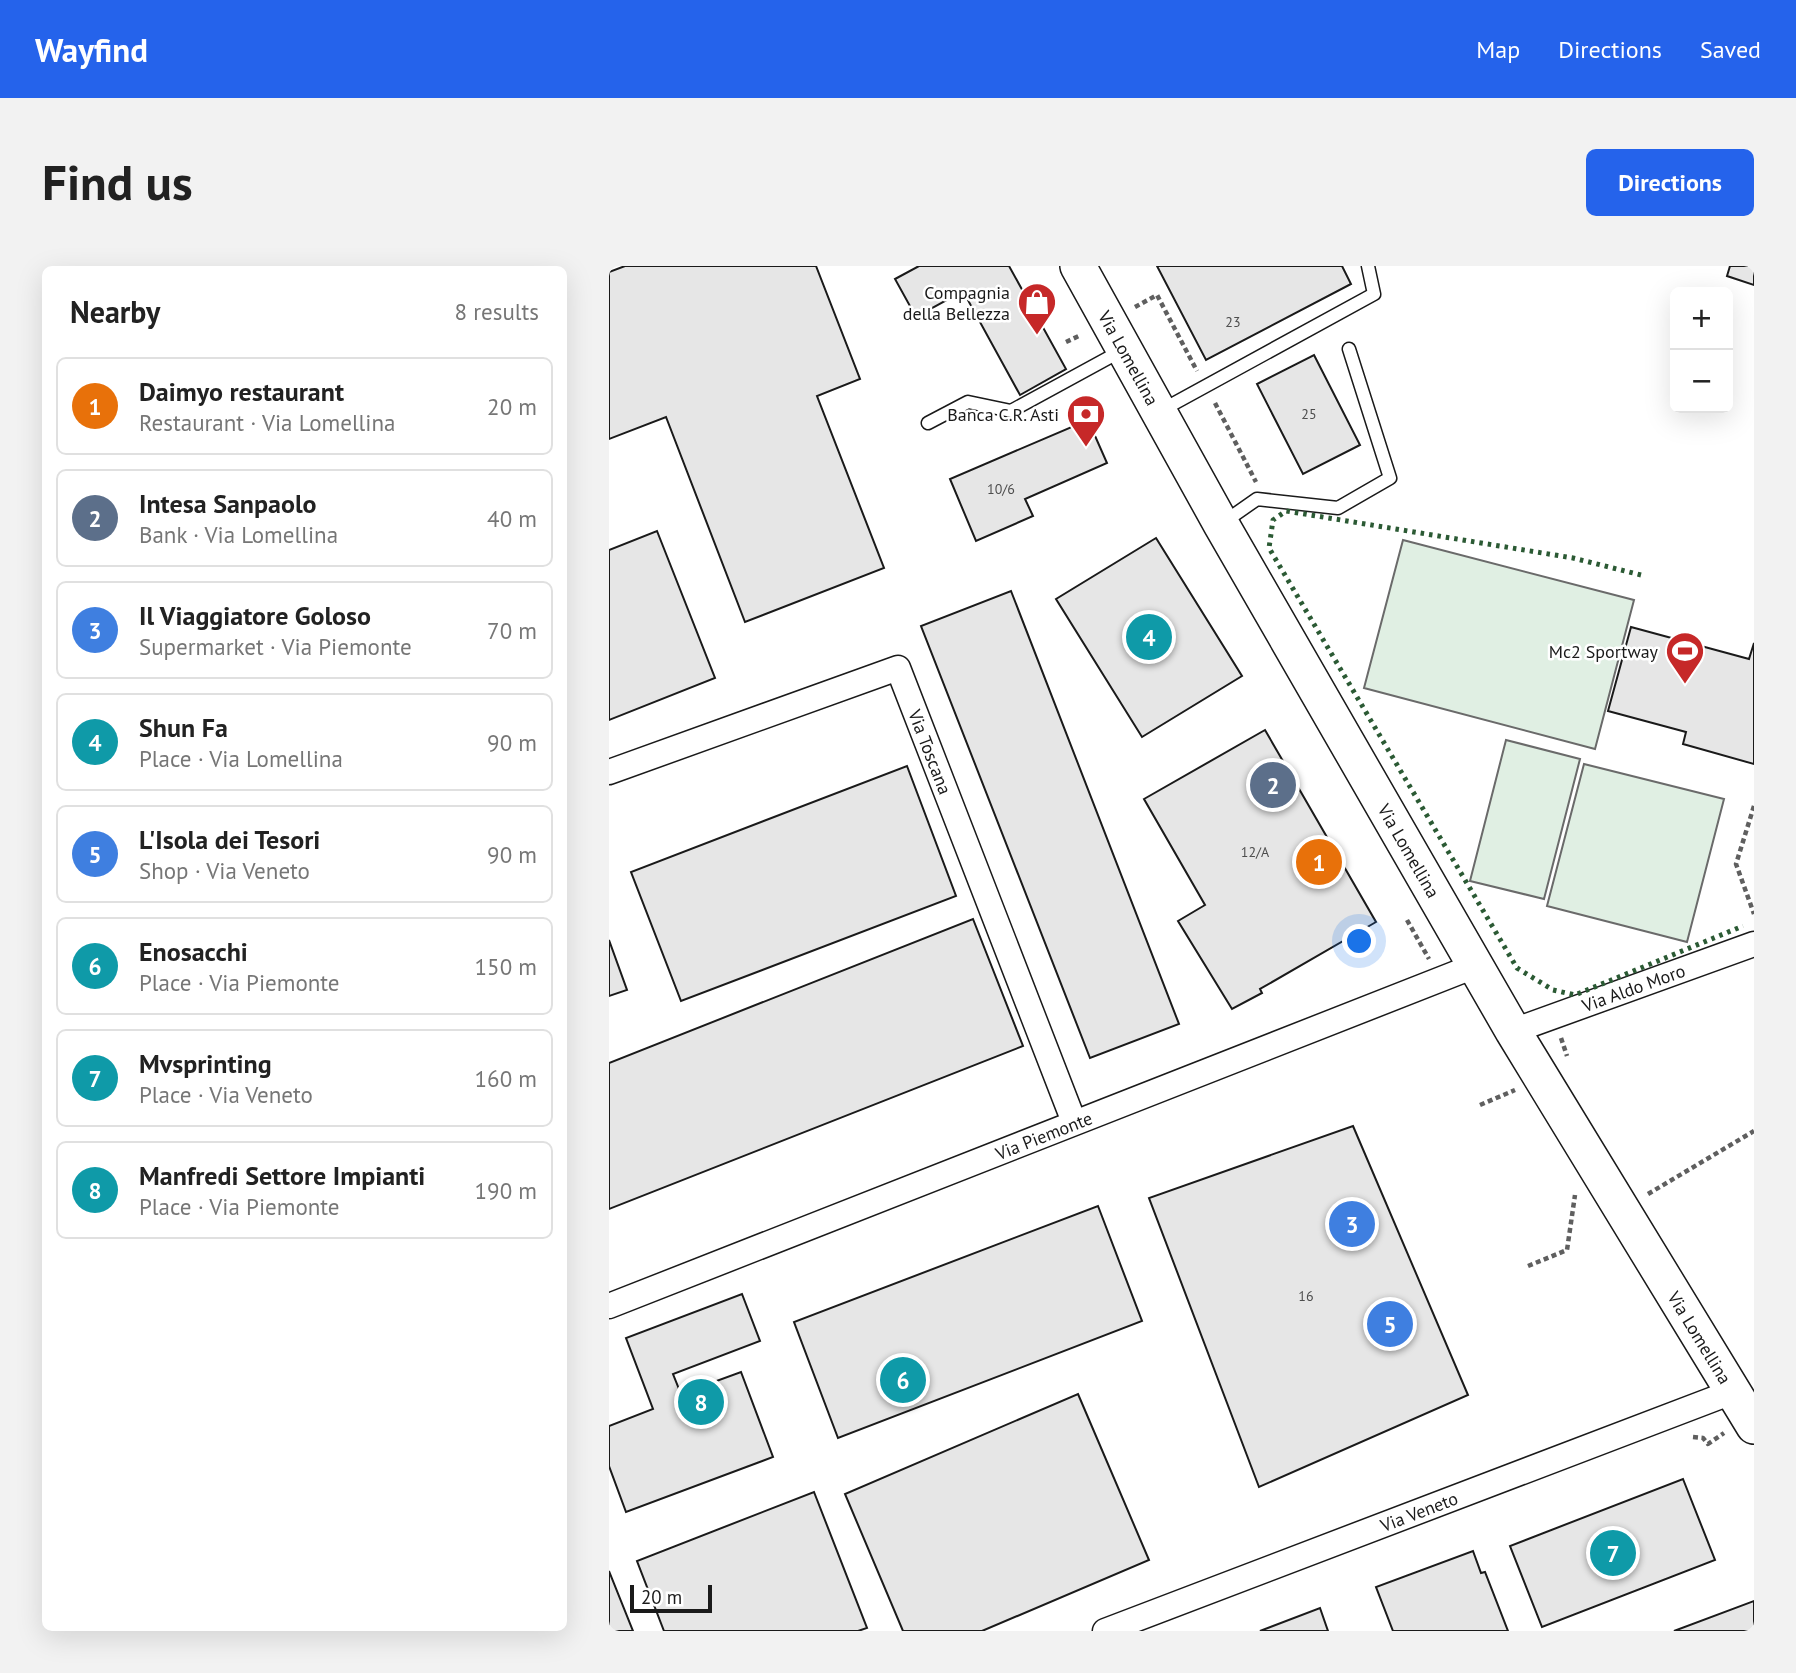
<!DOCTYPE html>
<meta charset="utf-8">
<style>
body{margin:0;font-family:"PT Sans",sans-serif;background:#f2f2f2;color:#222}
.controls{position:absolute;right:21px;top:21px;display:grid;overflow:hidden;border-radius:10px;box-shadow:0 7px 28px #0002}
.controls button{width:63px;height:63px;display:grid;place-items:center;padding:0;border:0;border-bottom:2px solid #e0e0e0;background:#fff;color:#222;font:35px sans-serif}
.scale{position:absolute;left:21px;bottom:18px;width:82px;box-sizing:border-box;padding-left:7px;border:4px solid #1a1a1a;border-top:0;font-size:19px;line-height:24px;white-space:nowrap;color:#1a1a1a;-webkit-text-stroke:5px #fff;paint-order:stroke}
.you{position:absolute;left:751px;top:676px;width:24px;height:24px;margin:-18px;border:5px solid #fff;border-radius:50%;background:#1a73e8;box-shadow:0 0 0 10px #1a73e833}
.badge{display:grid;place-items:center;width:46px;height:46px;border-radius:50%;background:#2563eb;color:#fff;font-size:23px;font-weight:700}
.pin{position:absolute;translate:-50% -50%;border:4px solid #fff;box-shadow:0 2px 7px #0006}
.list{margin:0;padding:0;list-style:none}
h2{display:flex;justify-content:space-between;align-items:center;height:91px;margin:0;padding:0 28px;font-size:30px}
h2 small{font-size:23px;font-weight:400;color:#767676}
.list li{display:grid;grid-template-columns:46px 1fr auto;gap:21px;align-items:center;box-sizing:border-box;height:98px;margin:0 14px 14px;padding:0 14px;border:2px solid #e0e0e0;border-radius:10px}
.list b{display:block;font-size:26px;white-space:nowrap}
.list p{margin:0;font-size:23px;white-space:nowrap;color:#767676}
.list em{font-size:23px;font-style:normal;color:#767676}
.map{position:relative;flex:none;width:1145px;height:1365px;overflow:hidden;border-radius:10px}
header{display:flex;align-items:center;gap:42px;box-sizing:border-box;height:98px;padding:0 35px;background:#2563eb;color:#fff}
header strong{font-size:33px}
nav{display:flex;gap:38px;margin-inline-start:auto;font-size:24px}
.intro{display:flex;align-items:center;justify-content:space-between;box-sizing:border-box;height:168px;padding:0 42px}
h1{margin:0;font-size:49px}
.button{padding:18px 32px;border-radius:10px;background:#2563eb;color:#fff;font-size:24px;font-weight:700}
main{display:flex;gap:42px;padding:0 42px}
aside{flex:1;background:#fff;border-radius:10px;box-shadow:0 7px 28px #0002}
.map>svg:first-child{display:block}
.green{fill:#e0efe3;stroke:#6a6a6a;stroke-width:2}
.building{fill:#e6e6e6;stroke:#1a1a1a;stroke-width:2}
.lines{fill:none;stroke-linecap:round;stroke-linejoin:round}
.service-casing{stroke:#1a1a1a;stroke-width:15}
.minor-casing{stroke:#1a1a1a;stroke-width:27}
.secondary-casing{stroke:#1a1a1a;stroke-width:38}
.path{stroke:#5f5f5f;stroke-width:4.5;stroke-dasharray:5 3.5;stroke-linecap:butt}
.service{stroke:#fff;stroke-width:12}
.minor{stroke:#fff;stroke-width:24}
.secondary{stroke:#fff;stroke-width:35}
.hedge{stroke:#2b5a34;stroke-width:5;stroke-dasharray:3.5 5;stroke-linecap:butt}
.labels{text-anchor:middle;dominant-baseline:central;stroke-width:5;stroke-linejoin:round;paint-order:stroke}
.number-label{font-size:14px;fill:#4d4d4d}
.poi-label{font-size:18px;fill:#1a1a1a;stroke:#fff;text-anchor:end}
.street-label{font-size:18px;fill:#1a1a1a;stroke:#fff}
</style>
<header>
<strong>Wayfind</strong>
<nav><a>Map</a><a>Directions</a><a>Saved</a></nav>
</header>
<div class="intro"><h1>Find us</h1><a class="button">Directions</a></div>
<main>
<aside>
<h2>Nearby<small>8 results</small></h2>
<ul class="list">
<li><span class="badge" style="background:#e8710a">1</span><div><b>Daimyo restaurant</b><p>Restaurant · Via Lomellina</p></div><em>20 m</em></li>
<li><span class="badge" style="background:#5c6f8a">2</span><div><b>Intesa Sanpaolo</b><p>Bank · Via Lomellina</p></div><em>40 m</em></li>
<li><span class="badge" style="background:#3f7fe0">3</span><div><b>Il Viaggiatore Goloso</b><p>Supermarket · Via Piemonte</p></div><em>70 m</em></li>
<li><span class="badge" style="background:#0f9aa8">4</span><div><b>Shun Fa</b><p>Place · Via Lomellina</p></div><em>90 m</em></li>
<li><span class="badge" style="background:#3f7fe0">5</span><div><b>L'Isola dei Tesori</b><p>Shop · Via Veneto</p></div><em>90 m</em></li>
<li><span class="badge" style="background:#0f9aa8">6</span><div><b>Enosacchi</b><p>Place · Via Piemonte</p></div><em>150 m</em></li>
<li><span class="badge" style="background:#0f9aa8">7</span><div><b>Mvsprinting</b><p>Place · Via Veneto</p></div><em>160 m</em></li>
<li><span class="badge" style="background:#0f9aa8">8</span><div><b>Manfredi Settore Impianti</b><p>Place · Via Piemonte</p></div><em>190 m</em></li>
</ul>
</aside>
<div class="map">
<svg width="1145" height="1365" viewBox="0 0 1145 1365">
<rect width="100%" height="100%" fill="#fff"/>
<g class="green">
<polygon points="794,274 1025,334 986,483 755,422"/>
<polygon points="897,474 971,493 935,633 861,615"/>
<polygon points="975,498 1115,533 1078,676 938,640"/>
</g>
<g class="building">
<polygon points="16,0 207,0 251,113 208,130 275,302 136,356 57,151 0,173 0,6"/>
<polygon points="310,0 400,0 457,103 411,129 354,25 307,51 286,13"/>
<polygon points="548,0 733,0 742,18 597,94"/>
<polygon points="1121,0 1145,0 1145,19 1118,10"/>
<polygon points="705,89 751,179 694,208 648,118"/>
<polygon points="479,154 498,197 416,233 424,250 367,275 341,213"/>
<polygon points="48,265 106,412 0,454 0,284"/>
<polygon points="547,272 633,410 533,471 447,333"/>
<polygon points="402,325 570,758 481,792 312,360"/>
<polygon points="1022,361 1140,393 1145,377 1145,498 1074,478 1077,466 999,445"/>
<polygon points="656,464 767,656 651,723 653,727 623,743 569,655 596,639 535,533"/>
<polygon points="298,500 347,630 72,735 22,606"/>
<polygon points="364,653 414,780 0,943 0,797"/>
<polygon points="0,674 18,724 0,730"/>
<polygon points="744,860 859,1129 650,1221 540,932"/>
<polygon points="489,940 533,1055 229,1172 185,1056"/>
<polygon points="133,1028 151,1075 64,1108 72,1128 132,1106 164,1191 17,1246 0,1200 0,1160 44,1143 17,1072"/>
<polygon points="469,1128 540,1294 373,1365 294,1365 236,1228"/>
<polygon points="1074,1213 1106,1294 933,1361 901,1280"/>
<polygon points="205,1226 258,1362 249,1365 55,1365 28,1295"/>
<polygon points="864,1285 872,1307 876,1306 899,1365 784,1365 767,1321"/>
<polygon points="0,1305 24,1365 0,1365"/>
<polygon points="1145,1335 1145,1365 1065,1365"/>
<polygon points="711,1342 719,1365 651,1365"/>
</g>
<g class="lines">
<g class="service-casing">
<g id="service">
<polyline points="553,144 765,28 759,0"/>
<polyline points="319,157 359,136 402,145 512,85"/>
<polyline points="615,256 648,233 729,242 781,212 740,83"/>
</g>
</g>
<g class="minor-casing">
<g id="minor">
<path id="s1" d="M0,506L289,402L465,856"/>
<path id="s2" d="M904,765L1145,678"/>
<path id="s3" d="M0,1040L868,699"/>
<path id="s4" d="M496,1365L1123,1126"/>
</g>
</g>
<g class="secondary-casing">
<g id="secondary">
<path id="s5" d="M469,0L612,258L904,765L1145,1160"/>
</g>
</g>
<g class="path">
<polyline points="526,41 548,29 588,105"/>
<polyline points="457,76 472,69"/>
<polyline points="606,137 647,216"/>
<polyline points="1145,540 1127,598 1145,648"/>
<polyline points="798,654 820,693"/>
<polyline points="952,772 958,790"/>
<polyline points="871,839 906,824"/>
<polyline points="1039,928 1145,865"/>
<polyline points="919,1000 958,984 966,929"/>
<polyline points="1084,1171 1094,1172 1099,1178 1115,1167"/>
</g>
<use href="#service" class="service"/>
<use href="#minor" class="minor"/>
<use href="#secondary" class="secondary"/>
<polyline class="hedge" points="1032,309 964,292 677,245 664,254 660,282 908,702 944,724 966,729 1134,660"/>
</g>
<defs>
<g id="shop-pin" transform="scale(2.0125)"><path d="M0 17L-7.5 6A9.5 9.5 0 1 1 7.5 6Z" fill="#c62828" stroke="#fff"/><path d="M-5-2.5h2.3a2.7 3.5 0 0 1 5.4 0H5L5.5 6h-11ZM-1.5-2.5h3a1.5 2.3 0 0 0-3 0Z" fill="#fff"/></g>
<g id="bank-pin" transform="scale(2.0125)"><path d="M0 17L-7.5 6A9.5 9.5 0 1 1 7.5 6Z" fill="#c62828" stroke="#fff"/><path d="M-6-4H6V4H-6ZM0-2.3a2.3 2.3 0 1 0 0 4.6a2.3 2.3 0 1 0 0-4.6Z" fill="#fff"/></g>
<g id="stadium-pin" transform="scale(2.0125)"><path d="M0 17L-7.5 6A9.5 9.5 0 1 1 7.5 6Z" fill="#c62828" stroke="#fff"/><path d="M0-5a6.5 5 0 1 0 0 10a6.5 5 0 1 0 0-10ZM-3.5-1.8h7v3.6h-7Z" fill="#fff"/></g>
</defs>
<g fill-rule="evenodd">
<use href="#shop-pin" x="428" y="36"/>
<use href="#bank-pin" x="477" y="148"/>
<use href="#stadium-pin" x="1076" y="385"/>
</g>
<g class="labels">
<g class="number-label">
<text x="624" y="56">23</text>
<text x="700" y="148">25</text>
<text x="392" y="223">10/6</text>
<text x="646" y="586">12/A</text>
<text x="697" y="1030">16</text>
</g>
<g class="poi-label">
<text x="401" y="26">Compagnia<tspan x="401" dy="21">della Bellezza</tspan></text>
<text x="450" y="148">Banca C.R. Asti</text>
<text x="1049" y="385">Mc2 Sportway</text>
</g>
<g class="street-label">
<text stroke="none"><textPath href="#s5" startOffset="105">Via Lomellina</textPath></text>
<text stroke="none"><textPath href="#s1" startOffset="397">Via Toscana</textPath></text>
<text stroke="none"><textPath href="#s5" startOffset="672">Via Lomellina</textPath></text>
<text stroke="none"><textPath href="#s2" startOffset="128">Via Aldo Moro</textPath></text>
<text stroke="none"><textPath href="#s3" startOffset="467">Via Piemonte</textPath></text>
<text stroke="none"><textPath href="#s5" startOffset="1239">Via Lomellina</textPath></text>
<text stroke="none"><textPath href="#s4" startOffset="336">Via Veneto</textPath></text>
</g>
</g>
</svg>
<div class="controls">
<button>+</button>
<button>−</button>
</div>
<div class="scale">20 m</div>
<div class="you"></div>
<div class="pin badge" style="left:710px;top:596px;background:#e8710a">1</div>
<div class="pin badge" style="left:664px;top:519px;background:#5c6f8a">2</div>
<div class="pin badge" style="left:743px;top:958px;background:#3f7fe0">3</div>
<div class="pin badge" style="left:540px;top:371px;background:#0f9aa8">4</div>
<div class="pin badge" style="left:781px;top:1058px;background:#3f7fe0">5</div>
<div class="pin badge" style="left:294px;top:1114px;background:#0f9aa8">6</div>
<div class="pin badge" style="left:1004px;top:1287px;background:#0f9aa8">7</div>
<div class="pin badge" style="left:92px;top:1136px;background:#0f9aa8">8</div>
</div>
</main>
